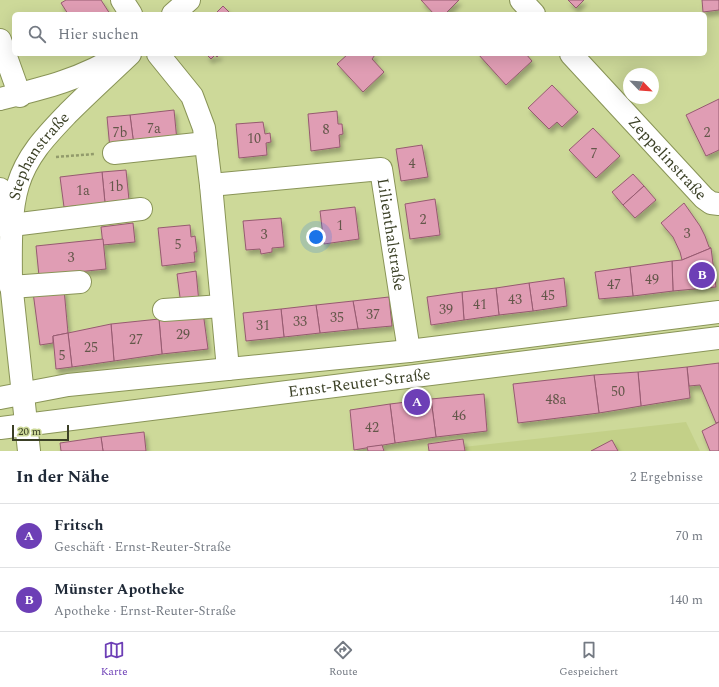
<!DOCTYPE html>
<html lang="de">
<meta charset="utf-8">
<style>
body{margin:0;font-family:Spectral,serif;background:#f2f2f3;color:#1f2937}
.compass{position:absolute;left:623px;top:68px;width:36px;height:36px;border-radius:50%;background:#fff;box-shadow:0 4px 16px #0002;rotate:115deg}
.scale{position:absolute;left:12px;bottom:10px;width:57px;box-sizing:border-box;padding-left:4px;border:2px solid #3b4026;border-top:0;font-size:11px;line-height:14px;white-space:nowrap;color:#3b4026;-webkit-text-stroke:3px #cdd999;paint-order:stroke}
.you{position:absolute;left:316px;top:237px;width:14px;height:14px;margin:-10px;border:3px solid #fff;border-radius:50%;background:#1a73e8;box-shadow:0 0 0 6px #1a73e833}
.badge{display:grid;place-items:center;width:26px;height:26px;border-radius:50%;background:#6d3fb6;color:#fff;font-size:13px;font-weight:700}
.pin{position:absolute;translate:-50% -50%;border:2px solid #fff;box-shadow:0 1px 4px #0006}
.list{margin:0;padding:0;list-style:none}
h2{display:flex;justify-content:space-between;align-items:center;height:52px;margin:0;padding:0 16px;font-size:17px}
h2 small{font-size:13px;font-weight:400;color:#747a83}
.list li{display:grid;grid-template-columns:26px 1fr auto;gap:12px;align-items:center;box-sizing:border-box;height:64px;padding:0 16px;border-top:1px solid #e0e1e3}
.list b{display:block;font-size:15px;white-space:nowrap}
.list p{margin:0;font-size:13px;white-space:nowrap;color:#747a83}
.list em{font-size:13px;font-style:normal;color:#747a83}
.icon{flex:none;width:22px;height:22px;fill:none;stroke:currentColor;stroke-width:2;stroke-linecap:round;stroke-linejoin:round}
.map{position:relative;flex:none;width:719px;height:451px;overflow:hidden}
.search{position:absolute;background:#fff;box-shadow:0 4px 16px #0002;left:12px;right:12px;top:12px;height:44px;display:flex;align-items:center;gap:10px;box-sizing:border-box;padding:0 14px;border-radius:6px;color:#747a83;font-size:15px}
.sheet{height:180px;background:#fff}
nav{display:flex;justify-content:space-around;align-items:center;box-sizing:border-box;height:56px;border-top:1px solid #e0e1e3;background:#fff;font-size:11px;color:#747a83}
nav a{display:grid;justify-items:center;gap:2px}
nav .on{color:#6d3fb6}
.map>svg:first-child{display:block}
.built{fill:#c3d088}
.building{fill:#e09db4;stroke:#965a70;filter:url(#shadow)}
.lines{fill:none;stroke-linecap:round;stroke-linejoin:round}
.minor-casing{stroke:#899457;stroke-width:24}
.major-casing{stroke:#899457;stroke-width:24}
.path{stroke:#929b6b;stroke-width:2.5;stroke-dasharray:3 2;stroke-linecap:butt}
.minor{stroke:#fff;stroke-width:22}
.major{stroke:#fff;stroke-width:22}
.labels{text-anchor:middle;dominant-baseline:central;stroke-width:3.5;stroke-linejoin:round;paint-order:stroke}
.number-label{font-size:14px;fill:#64574a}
.street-label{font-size:16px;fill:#3b4026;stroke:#cdd999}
</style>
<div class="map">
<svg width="719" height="451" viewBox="0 0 719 451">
<defs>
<filter id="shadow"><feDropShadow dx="2.5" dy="4.5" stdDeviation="2" flood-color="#0004"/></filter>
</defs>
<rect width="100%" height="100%" fill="#cdd999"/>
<polygon class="built" points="686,422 700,451 436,451 446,449"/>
<g class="building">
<polygon points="66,0 101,0 110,14 68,14 61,3"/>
<polygon points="421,0 459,0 445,14 434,14"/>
<polygon points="568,0 584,0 576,8"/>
<polygon points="702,0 719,0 719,10 703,12"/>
<polygon points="223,6 231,14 215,14"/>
<polygon points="206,54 220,54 217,57 215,55 211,59"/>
<polygon points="348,54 374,54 375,55 372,59 384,72 363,92 337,64"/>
<polygon points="478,54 526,54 532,61 506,85"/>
<polygon points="552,85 578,112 562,127 557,122 549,129 528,108"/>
<polygon points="719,99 719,150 706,156 686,115"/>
<polygon points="174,110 177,141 134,146 130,115"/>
<polygon points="337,111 338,124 342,124 343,134 339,135 340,147 311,151 308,114"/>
<polygon points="130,115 134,146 110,149 107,117"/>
<polygon points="263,122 265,134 270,133 271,142 266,143 267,155 239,158 236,124"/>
<polygon points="593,128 620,156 596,178 569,150"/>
<polygon points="422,145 428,177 401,181 396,149"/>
<polygon points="126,170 129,200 105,203 102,172"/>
<polygon points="102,172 105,203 64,207 60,177"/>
<polygon points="633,174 644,186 623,205 612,192"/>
<polygon points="644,186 656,200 635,218 623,205"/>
<polygon points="435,199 440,235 410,239 405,204"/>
<polygon points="684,203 700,226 705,236 709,247 711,248 682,260 680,252 673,237 661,223"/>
<polygon points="355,207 359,239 324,244 320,211"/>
<polygon points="281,218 284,247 272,248 272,252 261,254 260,249 246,250 243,221"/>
<polygon points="133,223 135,242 103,245 101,227"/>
<polygon points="190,225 191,237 195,236 197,252 194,252 195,262 162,266 158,228"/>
<polygon points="103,239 106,269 39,276 36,246"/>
<polygon points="711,248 716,287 673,291 672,261 682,260"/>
<polygon points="672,261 673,291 633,296 630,267"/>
<polygon points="630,267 633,296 599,299 595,272"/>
<polygon points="196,271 199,303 181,305 177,274"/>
<polygon points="564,278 567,306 533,311 529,283"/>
<polygon points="529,283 533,311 499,315 496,288"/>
<polygon points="496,288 499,315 464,320 462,292"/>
<polygon points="64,289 68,333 53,336 53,343 40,345 33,292"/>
<polygon points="462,292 464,320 431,325 427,297"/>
<polygon points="389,297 392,326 358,329 353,301"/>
<polygon points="353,301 358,329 320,333 316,305"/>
<polygon points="316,305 320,333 284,337 281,309"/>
<polygon points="281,309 284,337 246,341 243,313"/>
<polygon points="203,312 208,349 162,354 159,319"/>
<polygon points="159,319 162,354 114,361 111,324"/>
<polygon points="111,324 114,361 72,367 68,333"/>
<polygon points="68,333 72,367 56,369 53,336"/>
<polygon points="719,363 719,422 716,423 700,385 689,386 687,367"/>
<polygon points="687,367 690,398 641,406 638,372"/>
<polygon points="638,372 641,406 599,413 594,375"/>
<polygon points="594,375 599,413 518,423 513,384"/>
<polygon points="484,394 487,431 436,437 431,399"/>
<polygon points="431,399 436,437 395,443 390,404"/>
<polygon points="390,404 395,443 354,450 350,410"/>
<polygon points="719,422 719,451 710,451 702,431"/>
<polygon points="144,432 146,451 103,451 101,437"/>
<polygon points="101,437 103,451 61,451 60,443"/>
<polygon points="463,439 465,451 429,451 428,444"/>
<polygon points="612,440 618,451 591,451"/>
<polygon points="382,445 384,451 368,451 367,447"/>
</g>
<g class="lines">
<g class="minor-casing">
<g id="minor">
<polyline points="122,0 131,14"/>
<polyline points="521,0 534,14"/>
<polyline points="0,40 20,96"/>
<polyline points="158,54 192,96 204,128 211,185 228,369"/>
<path id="s1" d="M571,54L704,198L711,203L719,204"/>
<polyline points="114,153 206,143"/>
<path id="s2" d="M211,185L381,169L409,351"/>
<polyline points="0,189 4,223"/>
<polyline points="4,226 141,209"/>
<polyline points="10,273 29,451"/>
<path id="s3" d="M11,287C11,256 9,214 18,185C27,155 47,135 68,113C88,93 109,74 130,54"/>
<polyline points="11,287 80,282"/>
<polyline points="164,310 222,306"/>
</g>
</g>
<g class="major-casing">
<g id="major">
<polyline points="173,14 189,0"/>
<path d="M0,99C45,88 82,79 122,54"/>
<polyline points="0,398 68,385 409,351 719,312"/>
<path id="s4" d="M0,428L719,338"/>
</g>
</g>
<polyline class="path" points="56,157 94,154"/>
<use href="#minor" class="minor"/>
<use href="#major" class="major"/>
</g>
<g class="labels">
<g class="number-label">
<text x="154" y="128">7a</text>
<text x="326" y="129">8</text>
<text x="120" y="132">7b</text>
<text x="707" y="132">2</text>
<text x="254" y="138">10</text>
<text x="594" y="153">7</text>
<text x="412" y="163">4</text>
<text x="116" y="186">1b</text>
<text x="83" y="190">1a</text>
<text x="423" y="219">2</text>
<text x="340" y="225">1</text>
<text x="687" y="233">3</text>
<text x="264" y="234">3</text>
<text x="178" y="244">5</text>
<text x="71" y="257">3</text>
<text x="652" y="279">49</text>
<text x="614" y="284">47</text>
<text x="548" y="295">45</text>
<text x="515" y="299">43</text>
<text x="480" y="304">41</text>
<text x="446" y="309">39</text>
<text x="373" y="314">37</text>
<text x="337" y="317">35</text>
<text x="300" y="321">33</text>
<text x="263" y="325">31</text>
<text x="183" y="334">29</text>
<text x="136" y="339">27</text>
<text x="91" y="347">25</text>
<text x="62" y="355">5</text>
<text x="618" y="391">50</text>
<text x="556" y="399">48a</text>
<text x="459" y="415">46</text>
<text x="372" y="427">42</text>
</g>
<g class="street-label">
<text stroke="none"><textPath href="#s3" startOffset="138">Stephanstraße</textPath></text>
<text stroke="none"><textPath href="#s1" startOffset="142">Zeppelinstraße</textPath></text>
<text stroke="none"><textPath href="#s2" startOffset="237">Lilienthalstraße</textPath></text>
<text stroke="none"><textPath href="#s4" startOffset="362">Ernst-Reuter-Straße</textPath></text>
</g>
</g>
</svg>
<svg class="compass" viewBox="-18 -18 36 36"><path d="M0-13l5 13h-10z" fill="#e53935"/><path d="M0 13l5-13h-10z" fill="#747a83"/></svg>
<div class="scale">20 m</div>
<div class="you"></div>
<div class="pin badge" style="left:417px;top:402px">A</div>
<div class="pin badge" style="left:702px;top:275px">B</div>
<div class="search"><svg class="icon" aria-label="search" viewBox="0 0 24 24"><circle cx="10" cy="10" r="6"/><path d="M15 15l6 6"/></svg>Hier suchen</div>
</div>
<section class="sheet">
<h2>In der Nähe<small>2 Ergebnisse</small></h2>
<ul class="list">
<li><span class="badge">A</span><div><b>Fritsch</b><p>Geschäft · Ernst-Reuter-Straße</p></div><em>70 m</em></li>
<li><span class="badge">B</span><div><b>Münster Apotheke</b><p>Apotheke · Ernst-Reuter-Straße</p></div><em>140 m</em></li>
</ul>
</section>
<nav>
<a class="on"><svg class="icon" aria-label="map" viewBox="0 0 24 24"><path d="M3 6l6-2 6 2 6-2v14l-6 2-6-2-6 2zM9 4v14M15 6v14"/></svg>Karte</a>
<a><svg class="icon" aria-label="directions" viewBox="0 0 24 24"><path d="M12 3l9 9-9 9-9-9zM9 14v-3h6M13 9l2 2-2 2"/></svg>Route</a>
<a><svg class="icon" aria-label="saved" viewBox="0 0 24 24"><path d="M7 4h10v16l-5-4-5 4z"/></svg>Gespeichert</a>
</nav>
